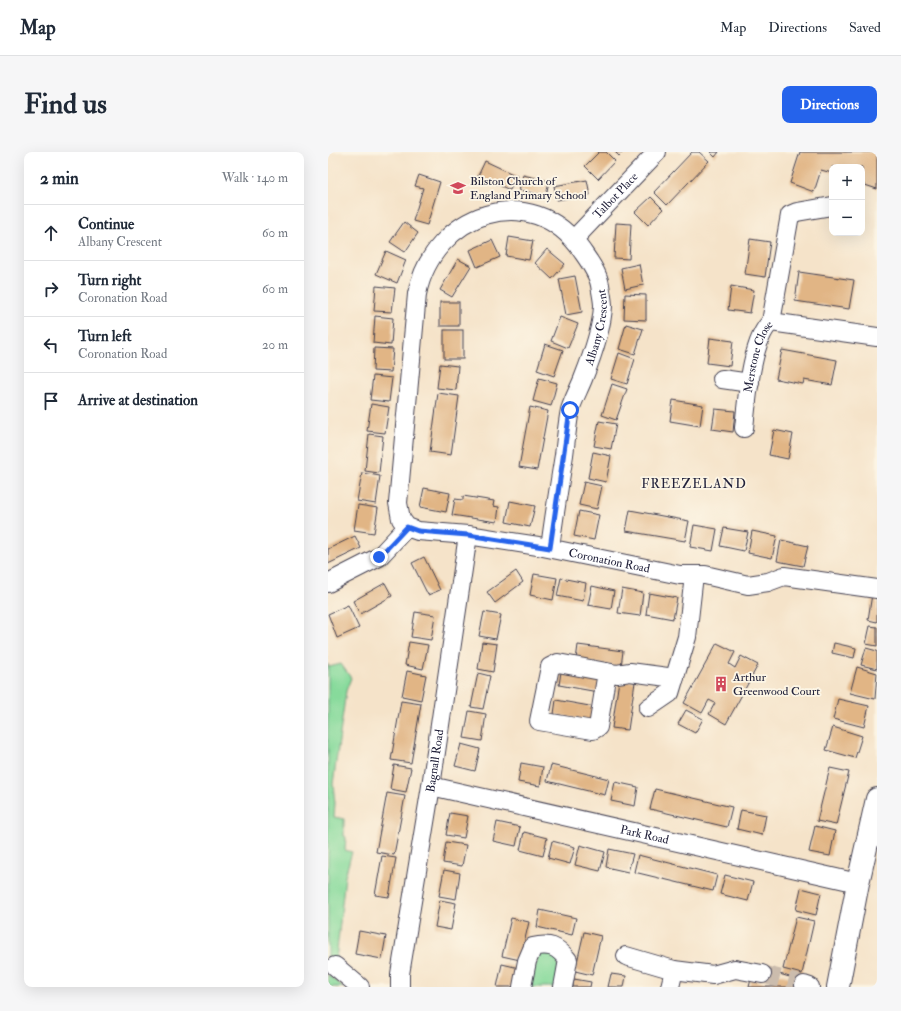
<!DOCTYPE html>
<meta charset="utf-8">
<style>
body{margin:0;font-family:"IM FELL Double Pica",serif;background:#f6f6f7;color:#1f2937}
.controls{position:absolute;right:12px;top:12px;display:grid;overflow:hidden;border-radius:8px;box-shadow:0 4px 16px #0002}
.controls button{width:36px;height:36px;display:grid;place-items:center;padding:0;border:0;border-bottom:1px solid #e0e1e3;background:#fff;color:#1f2937;font:20px sans-serif}
.stop{position:absolute;width:12px;height:12px;margin:-9px;border:3px solid #2563eb;border-radius:50%;background:#fff}
.stop.end{background:#2563eb;border-color:#fff;box-shadow:0 1px 4px #0008}
.list{margin:0;padding:0;list-style:none}
h2{display:flex;justify-content:space-between;align-items:center;height:52px;margin:0;padding:0 16px;font-size:17px}
h2 small{font-size:13px;font-weight:400;color:#747a83}
.list li{display:grid;grid-template-columns:26px 1fr auto;gap:12px;align-items:center;box-sizing:border-box;height:56px;padding:0 16px;border-top:1px solid #e0e1e3}
.list b{display:block;font-size:15px;white-space:nowrap}
.list p{margin:0;font-size:13px;white-space:nowrap;color:#747a83}
.list em{font-size:13px;font-style:normal;color:#747a83}
.icon{flex:none;width:22px;height:22px;fill:none;stroke:currentColor;stroke-width:2;stroke-linecap:round;stroke-linejoin:round}
.map{position:relative;flex:none;width:549px;height:835px;overflow:hidden;border-radius:8px}
header{display:flex;align-items:center;gap:24px;box-sizing:border-box;height:56px;padding:0 20px;background:#fff;border-bottom:1px solid #e0e1e3}
header strong{font-size:19px}
nav{display:flex;gap:22px;margin-inline-start:auto;font-size:14px}
.intro{display:flex;align-items:center;justify-content:space-between;box-sizing:border-box;height:96px;padding:0 24px}
h1{margin:0;font-size:28px}
.button{padding:10px 18px;border-radius:8px;background:#2563eb;color:#fff;font-size:14px;font-weight:700}
main{display:flex;gap:24px;padding:0 24px}
aside{flex:1;background:#fff;border-radius:8px;box-shadow:0 4px 16px #0002}
.map>svg:first-child{display:block}
.green{fill:#87da9b;stroke:#547e6b}
.building{fill:#e1b585}
.lines{fill:none;stroke-linecap:round;stroke-linejoin:round}
.minor-tunnel{stroke:#cbbcad;stroke-width:18;stroke-dasharray:18 9;stroke-linecap:butt}
.minor-casing{stroke:#423f50;stroke-width:20}
.major-casing{stroke:#423f50;stroke-width:24}
.minor{stroke:#fff;stroke-width:18}
.major{stroke:#fff;stroke-width:22}
.route{stroke:#2563eb;stroke-width:5}
.labels{text-anchor:middle;dominant-baseline:central;stroke-width:3.5;stroke-linejoin:round;paint-order:stroke}
.poi-label{font-size:12px;fill:#22223b;stroke:#fcf5e5;text-anchor:start}
.street-label{font-size:12px;fill:#22223b;stroke:#fcf5e5}
.neighbourhood-label{font-size:13px;letter-spacing:1px;fill:#22223b;stroke:#fcf5e5}
</style>
<header>
<strong>Map</strong>
<nav><a>Map</a><a>Directions</a><a>Saved</a></nav>
</header>
<div class="intro"><h1>Find us</h1><a class="button">Directions</a></div>
<main>
<aside>
<h2>2 min<small>Walk · 140 m</small></h2>
<ul class="list">
<li><svg class="icon" aria-label="ahead" viewBox="0 0 24 24"><path d="M12 20V5M6 11l6-6 6 6"/></svg><div><b>Continue</b><p>Albany Crescent</p></div><em>60 m</em></li>
<li><svg class="icon" aria-label="right" viewBox="0 0 24 24"><path d="M7 20v-9h11M14 6l5 5-5 5"/></svg><div><b>Turn right</b><p>Coronation Road</p></div><em>60 m</em></li>
<li><svg class="icon" aria-label="left" viewBox="0 0 24 24"><path d="M17 20v-9H6M10 6l-5 5 5 5"/></svg><div><b>Turn left</b><p>Coronation Road</p></div><em>20 m</em></li>
<li><svg class="icon" aria-label="arrive" viewBox="0 0 24 24"><path d="M6 21V4h12l-3 4 3 4H6"/></svg><div><b>Arrive at destination</b></div></li>
</ul>
</aside>
<div class="map">
<svg width="549" height="835" viewBox="0 0 549 835">
<rect width="100%" height="100%" fill="#fcf5e5"/>
<filter id="ink" filterUnits="userSpaceOnUse"><feTurbulence type="fractalNoise" baseFrequency=".025" numOctaves="2"/><feDisplacementMap in="SourceGraphic" scale="8" xChannelSelector="R" yChannelSelector="G"/><feConvolveMatrix kernelMatrix="1 2 1 2 8 2 1 2 1" color-interpolation-filters="sRGB"/></filter>
<filter id="wash" filterUnits="userSpaceOnUse"><feTurbulence type="fractalNoise" baseFrequency=".012" numOctaves="4" result="noise"/><feDisplacementMap in="SourceGraphic" scale="16" xChannelSelector="R" yChannelSelector="G"/><feGaussianBlur stdDeviation="0.9" result="paint"/><feColorMatrix in="noise" values="0 0 0 0 0 0 0 0 0 0 0 0 0 0 0 0 0 1.4 0 .05"/><feComposite in="paint" operator="in"/></filter>
<g filter="url(#wash)">
<rect width="100%" height="100%" fill="#f5e3c9"/>
<g class="green">
<polygon points="0,512 1,515 13,512 23,526 18,539 5,632 7,651 6,665 16,667 16,684 18,685 17,698 24,700 17,724 8,808 0,819"/>
<polygon points="211,800 231,804 229,835 200,835"/>
<polygon points="0,822 15,835 0,835"/>
</g>
<g id="blocks">
<g class="building">
<polygon points="271,0 278,0 287,9 270,27 257,14"/>
<polygon points="287,0 295,0 291,4"/>
<polygon points="364,0 371,0 381,9 339,53 326,40"/>
<polygon points="382,0 391,0 387,5"/>
<polygon points="472,0 549,0 549,37 534,32 534,15 504,15 504,21 493,18 486,40 462,31"/>
<polygon points="157,9 189,24 182,38 150,24"/>
<polygon points="91,23 112,30 99,73 85,69 95,36 87,34"/>
<polygon points="195,23 221,29 218,44 191,38"/>
<polygon points="259,28 262,43 229,48 226,34"/>
<polygon points="323,45 335,57 320,73 307,60"/>
<polygon points="76,70 90,81 77,100 62,90"/>
<polygon points="288,71 303,72 301,107 286,106"/>
<polygon points="181,85 205,89 201,108 178,104"/>
<polygon points="422,87 442,90 437,125 417,122"/>
<polygon points="164,88 172,105 149,115 142,98"/>
<polygon points="219,97 237,112 224,127 207,111"/>
<polygon points="58,99 78,108 69,131 48,122"/>
<polygon points="130,107 143,114 124,145 112,138"/>
<polygon points="311,112 315,133 297,137 293,116"/>
<polygon points="471,120 526,128 521,157 467,149"/>
<polygon points="247,124 254,160 238,163 231,127"/>
<polygon points="48,134 67,136 64,160 46,159"/>
<polygon points="403,134 426,138 422,161 400,158"/>
<polygon points="297,142 318,143 318,168 296,167"/>
<rect x="112" y="150" width="19" height="24"/>
<polygon points="47,164 65,166 63,193 45,191"/>
<polygon points="232,165 250,172 240,196 223,189"/>
<polygon points="298,172 315,177 307,202 291,197"/>
<rect x="116" y="178" width="19" height="29"/>
<polygon points="382,186 405,189 402,214 379,211"/>
<polygon points="217,192 235,198 226,224 209,218"/>
<polygon points="46,196 65,197 63,220 45,219"/>
<polygon points="454,198 509,208 504,233 476,228 475,232 448,227"/>
<polygon points="291,201 307,207 299,232 283,227"/>
<polygon points="112,212 130,214 128,238 109,236"/>
<polygon points="45,224 64,226 61,250 42,248"/>
<polygon points="211,226 229,231 223,254 205,249"/>
<polygon points="284,232 299,237 288,268 274,263"/>
<polygon points="110,241 131,244 123,303 102,300"/>
<polygon points="345,248 375,253 372,274 342,269"/>
<polygon points="43,252 61,255 57,281 39,279"/>
<polygon points="202,255 220,259 209,318 191,315"/>
<polygon points="387,257 407,259 405,280 384,277"/>
<polygon points="271,269 288,272 283,297 266,294"/>
<polygon points="446,278 465,282 460,307 441,303"/>
<polygon points="41,282 55,284 51,321 37,319"/>
<polygon points="265,300 283,304 278,330 260,326"/>
<polygon points="34,321 52,324 48,352 29,349"/>
<polygon points="256,330 274,334 269,357 251,353"/>
<polygon points="96,336 122,341 118,360 92,355"/>
<polygon points="135,344 166,349 165,354 171,355 169,370 124,363 127,347 135,348"/>
<polygon points="182,349 207,354 202,375 178,370"/>
<polygon points="30,353 50,356 46,381 26,378"/>
<polygon points="302,358 361,369 357,389 298,379"/>
<polygon points="251,359 271,363 266,388 246,384"/>
<polygon points="366,373 389,377 385,399 362,395"/>
<polygon points="396,376 420,380 416,399 392,394"/>
<polygon points="424,379 449,384 444,406 420,401"/>
<polygon points="27,384 33,396 0,412 0,397"/>
<polygon points="453,388 480,394 475,414 449,409"/>
<polygon points="96,405 112,438 100,443 84,411"/>
<polygon points="188,419 195,430 167,451 159,440"/>
<polygon points="206,422 229,426 225,448 202,443"/>
<polygon points="233,426 258,431 255,449 229,444"/>
<polygon points="57,431 64,444 32,462 25,449"/>
<polygon points="264,434 286,439 283,457 260,453"/>
<polygon points="294,437 315,441 312,464 290,461"/>
<polygon points="321,441 349,446 345,467 318,462"/>
<polygon points="544,442 549,443 549,470 540,468"/>
<polygon points="20,453 31,476 9,486 0,462"/>
<polygon points="87,460 107,463 103,488 83,485"/>
<polygon points="156,460 173,463 168,487 151,484"/>
<polygon points="542,474 549,475 549,494 538,492"/>
<polygon points="81,490 100,493 95,517 77,513"/>
<polygon points="154,490 169,492 165,520 150,517"/>
<polygon points="389,491 407,500 401,512 407,516 413,504 430,513 398,572 381,562 387,551 381,548 374,561 356,551"/>
<polygon points="506,491 528,496 526,506 504,501"/>
<polygon points="250,493 295,499 293,515 248,508"/>
<polygon points="538,496 549,499 549,517 533,513"/>
<polygon points="529,515 549,521 547,547 522,541"/>
<polygon points="79,519 98,523 93,548 74,544"/>
<polygon points="233,520 272,527 270,540 231,533"/>
<polygon points="150,521 162,524 155,557 143,555"/>
<polygon points="291,528 307,530 300,578 284,576"/>
<polygon points="510,547 541,554 536,575 505,567"/>
<polygon points="228,548 267,555 264,569 226,562"/>
<polygon points="73,549 93,552 83,611 63,608"/>
<polygon points="358,558 375,567 367,581 350,572"/>
<polygon points="141,559 158,562 154,589 136,586"/>
<polygon points="505,575 534,584 527,606 498,598"/>
<polygon points="133,592 152,597 147,619 127,614"/>
<polygon points="193,611 215,615 212,634 190,630"/>
<polygon points="66,613 83,616 78,640 62,637"/>
<polygon points="223,613 281,627 277,643 219,629"/>
<polygon points="502,616 521,620 508,673 489,669"/>
<polygon points="287,630 310,635 307,654 283,649"/>
<polygon points="327,637 404,655 399,675 322,657"/>
<polygon points="59,641 77,644 66,703 48,700"/>
<polygon points="413,658 438,663 434,683 409,677"/>
<polygon points="122,661 140,664 136,686 118,683"/>
<polygon points="169,670 192,675 188,694 165,689"/>
<polygon points="487,674 507,679 502,704 481,700"/>
<polygon points="196,680 219,686 215,704 192,698"/>
<polygon points="224,689 247,695 242,712 220,706"/>
<polygon points="118,690 138,693 134,714 115,711"/>
<polygon points="252,693 277,700 272,719 247,713"/>
<polygon points="281,697 305,702 300,720 278,715"/>
<polygon points="310,703 389,723 385,739 306,720"/>
<polygon points="54,704 68,706 61,745 47,743"/>
<polygon points="116,718 132,721 128,747 111,744"/>
<polygon points="397,723 425,730 420,749 392,742"/>
<polygon points="473,736 493,741 488,763 468,758"/>
<polygon points="112,748 128,751 123,778 107,775"/>
<polygon points="212,758 248,766 244,783 209,775"/>
<polygon points="468,765 486,769 474,822 455,817"/>
<polygon points="183,766 201,770 192,808 174,804"/>
<polygon points="31,779 58,784 54,807 27,802"/>
<polygon points="256,780 273,784 264,823 247,819"/>
<polygon points="174,812 191,816 187,835 169,835"/>
<polygon points="448,821 465,826 462,835 421,835 423,827 444,833"/>
<polygon points="283,822 298,824 296,835 280,835"/>
<polygon points="246,827 263,830 262,835 245,835"/>
</g>
</g>
</g>
<g filter="url(#ink)">
<use href="#blocks" fill-opacity="0" stroke="#423f50" stroke-width="1"/>
<g class="lines">
<polyline class="minor-tunnel" points="434,822 476,833"/>
<g class="minor-casing">
<g id="minor">
<path id="s1" d="M246,87L329,0"/>
<polyline points="443,170 462,63 469,60 504,54"/>
<polyline points="394,227 422,231"/>
<path id="s2" d="M416,276C419,250 423,187 443,170L549,185"/>
<path id="s3" d="M222,396C226,365 231,334 236,303C238,288 239,273 242,258C245,248 251,237 255,227C263,207 274,177 275,154C275,148 273,140 272,133C270,121 261,109 254,99C203,25 105,62 89,142L70,351L73,367L79,375L90,379L140,383L210,394L352,423H377L420,433L440,430L456,424L549,437"/>
<polyline points="0,431 51,405 79,375"/>
<polyline points="279,520 270,575 265,578 211,569 222,515 230,511 289,522 302,520 347,526"/>
<polyline points="320,556 342,541 359,485 366,423"/>
<path id="s4" d="M103,634L530,731"/>
<polyline points="298,804 346,818 385,823 407,817 434,822"/>
<polyline points="7,814 32,835"/>
<polyline points="476,833 482,835"/>
<path id="s5" d="M72,835V822L103,634L140,383"/>
<path d="M194,835L199,809L205,795C221,791 229,794 240,808L235,835"/>
<polyline points="342,835 346,818"/>
</g>
</g>
<g class="major-casing">
<polyline id="major" points="510,835 530,731 549,647"/>
</g>
<use href="#minor" class="minor"/>
<use href="#major" class="major"/>
</g>
</g>
<g class="lines" filter="url(#ink)">
<polyline class="route" points="51,405 79,375 90,379 140,383 222,396 242,258"/>
</g>
<defs>
<g id="school-bare" transform="scale(1.2)"><path d="M0-5L7-2L0 1L-7-2ZM-4 1L0 2.5L4 1V4Q0 6-4 4Z" fill="#d1495b" stroke="#fcf5e5" stroke-width="2.5" paint-order="stroke"/></g>
<g id="building-bare" transform="scale(1.2)"><path d="M-4-6H4V6H1V3H-1V6H-4ZM-2.5-4.3h1.7v1.8h-1.7ZM.8-4.3h1.7v1.8H.8ZM-2.5-1h1.7V.8h-1.7ZM.8-1h1.7V.8H.8Z" fill="#d1495b" stroke="#fcf5e5" stroke-width="2.5" paint-order="stroke"/></g>
</defs>
<g fill-rule="evenodd">
<use href="#school-bare" x="130" y="36"/>
<use href="#building-bare" x="393" y="532"/>
</g>
<g class="labels">
<g class="poi-label">
<text x="142" y="29">Bilston Church of<tspan x="142" dy="14">England Primary School</tspan></text>
<text x="405" y="525">Arthur<tspan x="405" dy="14">Greenwood Court</tspan></text>
</g>
<g class="street-label">
<text stroke="none"><textPath href="#s1" startOffset="60">Talbot Place</textPath></text>
<text stroke="none"><textPath href="#s3" startOffset="227">Albany Crescent</textPath></text>
<text stroke="none"><textPath href="#s2" startOffset="73">Merstone Close</textPath></text>
<text stroke="none"><textPath href="#s3" startOffset="971">Coronation Road</textPath></text>
<text stroke="none"><textPath href="#s5" startOffset="229">Bagnall Road</textPath></text>
<text stroke="none"><textPath href="#s4" startOffset="219">Park Road</textPath></text>
</g>
<g class="neighbourhood-label">
<text x="366" y="332">FREEZELAND</text>
</g>
</g>
</svg>
<div class="controls">
<button>+</button>
<button>−</button>
</div>
<div class="stop" style="left:242px;top:258px"></div>
<div class="stop end" style="left:51px;top:405px"></div>
</div>
</main>
